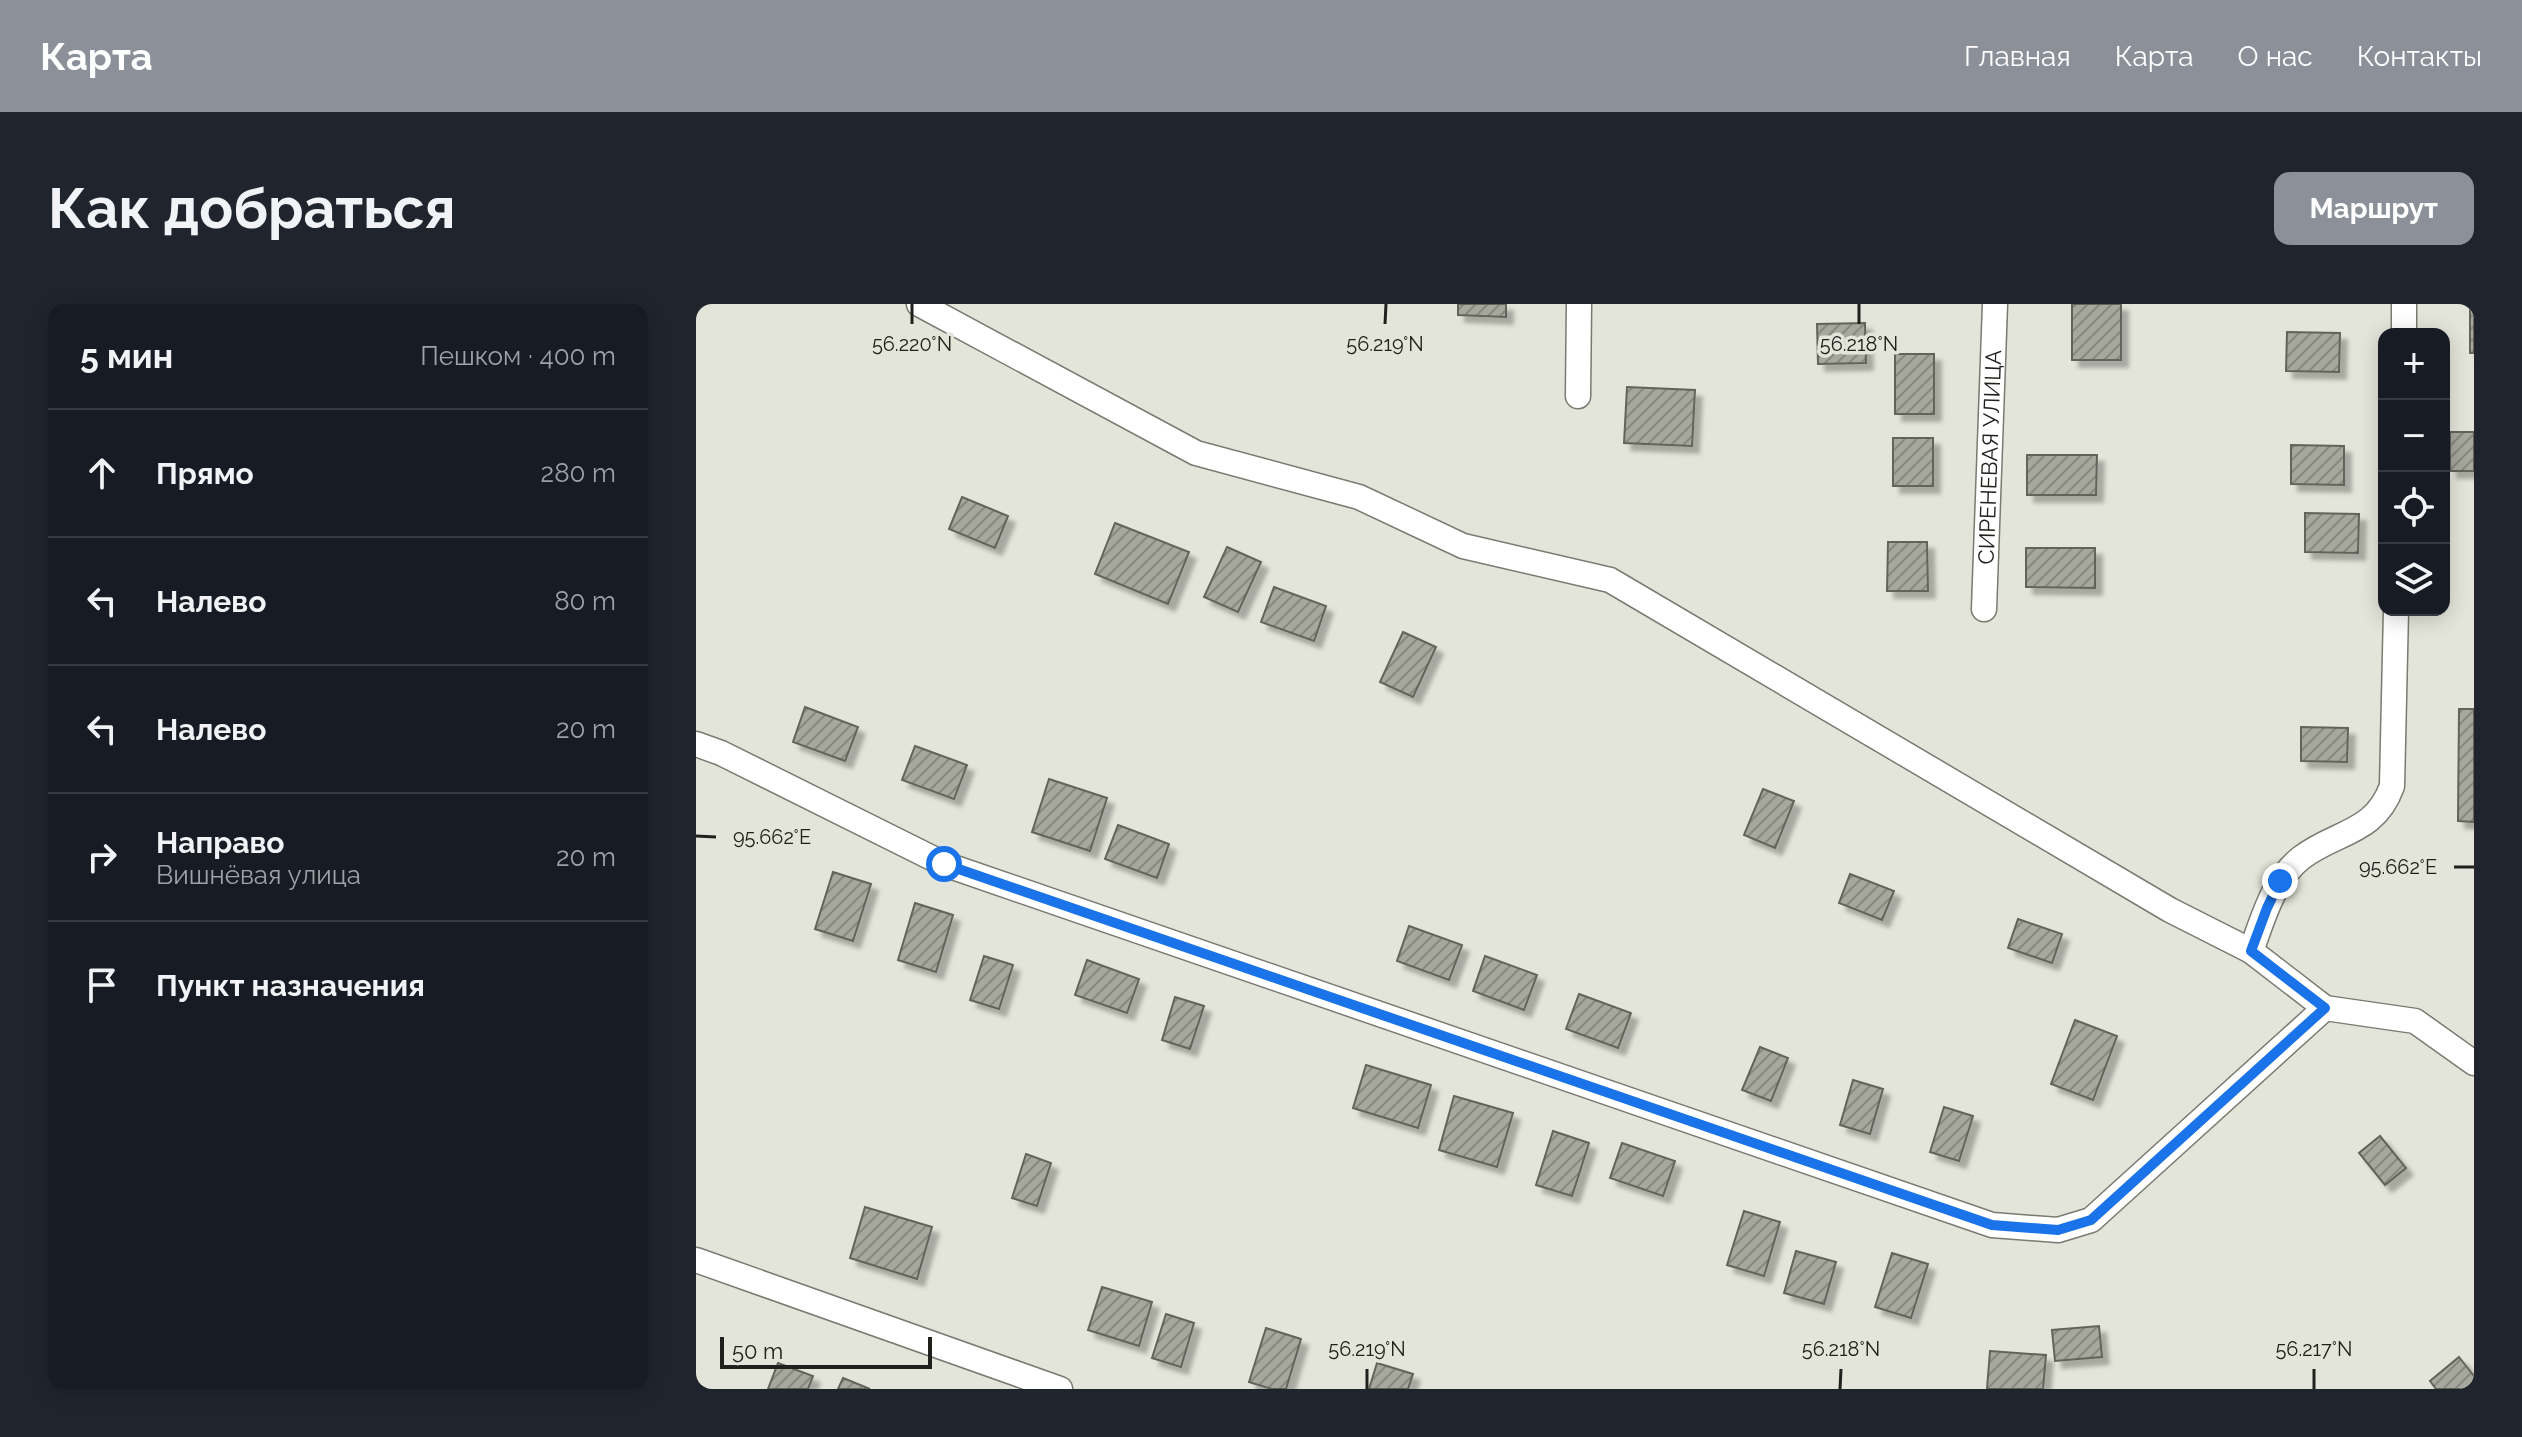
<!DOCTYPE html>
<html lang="ru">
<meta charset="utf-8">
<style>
body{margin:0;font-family:Raleway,sans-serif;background:#20242c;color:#f1f3f6}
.controls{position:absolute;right:24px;top:24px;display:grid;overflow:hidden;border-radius:16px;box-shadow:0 4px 20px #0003}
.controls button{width:72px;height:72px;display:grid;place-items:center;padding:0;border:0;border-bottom:2px solid #363941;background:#171b24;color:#f1f3f6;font:40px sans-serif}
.scale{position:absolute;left:24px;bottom:20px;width:212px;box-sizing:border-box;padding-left:8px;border:4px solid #20201c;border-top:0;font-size:22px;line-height:28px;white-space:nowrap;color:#20201c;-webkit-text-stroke:6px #e4e5da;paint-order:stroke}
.stop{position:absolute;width:24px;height:24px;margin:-18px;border:6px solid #1a73e8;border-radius:50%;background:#fff}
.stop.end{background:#1a73e8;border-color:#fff;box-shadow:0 2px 8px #0008}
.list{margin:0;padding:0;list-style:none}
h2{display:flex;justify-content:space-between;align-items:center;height:104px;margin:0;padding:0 32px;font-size:34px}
h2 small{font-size:26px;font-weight:400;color:#9ea1a6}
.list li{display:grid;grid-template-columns:52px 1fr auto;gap:24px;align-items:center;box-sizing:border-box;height:128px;padding:0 32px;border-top:2px solid #363941}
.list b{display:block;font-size:30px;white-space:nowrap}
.list p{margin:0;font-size:26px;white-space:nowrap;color:#9ea1a6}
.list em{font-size:26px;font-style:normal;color:#9ea1a6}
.icon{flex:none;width:44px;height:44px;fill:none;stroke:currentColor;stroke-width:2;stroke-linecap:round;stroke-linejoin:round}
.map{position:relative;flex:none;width:1778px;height:1085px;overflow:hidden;border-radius:16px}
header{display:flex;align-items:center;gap:48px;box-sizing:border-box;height:112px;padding:0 40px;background:#8c9099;color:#fff}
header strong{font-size:38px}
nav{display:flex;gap:44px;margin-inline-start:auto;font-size:28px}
.intro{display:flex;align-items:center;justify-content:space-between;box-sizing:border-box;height:192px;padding:0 48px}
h1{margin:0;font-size:56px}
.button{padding:20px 36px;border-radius:16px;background:#8c9099;color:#fff;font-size:28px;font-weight:700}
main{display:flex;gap:48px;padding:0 48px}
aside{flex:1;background:#171b24;border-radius:16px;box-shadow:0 4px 20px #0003}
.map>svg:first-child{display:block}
.building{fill:url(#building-hatch);stroke:#63645b;stroke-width:2;filter:url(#shadow)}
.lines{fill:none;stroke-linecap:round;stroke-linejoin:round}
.minor-casing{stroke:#797a70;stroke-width:27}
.minor{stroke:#fff;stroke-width:24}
.route{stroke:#1a73e8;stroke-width:10}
.ticks{fill:none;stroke:#20201c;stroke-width:3}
.labels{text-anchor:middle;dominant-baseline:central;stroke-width:7;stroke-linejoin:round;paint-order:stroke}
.street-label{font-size:22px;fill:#20201c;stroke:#e4e5da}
.ticks-label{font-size:20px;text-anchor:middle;fill:#20201c;stroke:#e4e5da;stroke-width:7;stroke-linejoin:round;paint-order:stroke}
</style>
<header>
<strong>Карта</strong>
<nav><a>Главная</a><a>Карта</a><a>О нас</a><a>Контакты</a></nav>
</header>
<div class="intro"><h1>Как добраться</h1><a class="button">Маршрут</a></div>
<main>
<aside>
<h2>5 мин<small>Пешком · 400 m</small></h2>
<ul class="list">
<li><svg class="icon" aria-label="ahead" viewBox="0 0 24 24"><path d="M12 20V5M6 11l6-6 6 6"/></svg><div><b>Прямо</b></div><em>280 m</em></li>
<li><svg class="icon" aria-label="left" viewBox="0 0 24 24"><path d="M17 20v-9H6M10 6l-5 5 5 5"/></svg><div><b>Налево</b></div><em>80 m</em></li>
<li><svg class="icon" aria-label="left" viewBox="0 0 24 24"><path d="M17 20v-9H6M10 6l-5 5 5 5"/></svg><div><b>Налево</b></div><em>20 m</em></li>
<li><svg class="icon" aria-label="right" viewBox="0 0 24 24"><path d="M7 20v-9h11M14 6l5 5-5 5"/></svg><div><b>Направо</b><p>Вишнёвая улица</p></div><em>20 m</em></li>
<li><svg class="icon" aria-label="arrive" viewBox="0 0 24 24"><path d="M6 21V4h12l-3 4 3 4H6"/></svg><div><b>Пункт назначения</b></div></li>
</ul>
</aside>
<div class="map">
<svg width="1778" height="1085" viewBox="0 0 1778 1085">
<defs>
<pattern id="building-hatch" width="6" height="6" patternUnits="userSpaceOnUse" patternTransform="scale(2)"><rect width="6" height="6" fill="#a6a79d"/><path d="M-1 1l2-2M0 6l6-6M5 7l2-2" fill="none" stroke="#87887f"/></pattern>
<filter id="shadow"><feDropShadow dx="7" dy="7" stdDeviation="2" flood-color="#0004"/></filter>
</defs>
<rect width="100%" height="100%" fill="#e4e5da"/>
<g class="building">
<polygon points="762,0 810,0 810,13 762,11"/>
<rect x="1376" y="0" width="49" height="56"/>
<rect x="1774" y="0" width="4" height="49"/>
<polygon points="1169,19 1170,59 1122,60 1121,20"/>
<polygon points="1591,28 1644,29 1643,68 1590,67"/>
<rect x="1199" y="50" width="39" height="60"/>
<polygon points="931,83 999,86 996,142 928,139"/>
<rect x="1754" y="128" width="24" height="39"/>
<rect x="1197" y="134" width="40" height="48"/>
<polygon points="1595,141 1648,142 1648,181 1595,180"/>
<polygon points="1331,151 1401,151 1400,191 1331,191"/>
<polygon points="266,193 312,212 299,244 253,225"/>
<polygon points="1609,209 1663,210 1662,249 1609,248"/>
<polygon points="419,219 493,248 472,300 399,270"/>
<polygon points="1192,238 1231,238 1232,287 1191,287"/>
<polygon points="531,243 565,258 542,308 508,293"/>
<polygon points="1330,244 1399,244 1399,284 1330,283"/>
<polygon points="578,283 630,302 618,337 565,318"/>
<polygon points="707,328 740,343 717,393 684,378"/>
<polygon points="109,403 162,423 149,457 97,438"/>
<polygon points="1763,405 1778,405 1778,518 1762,517"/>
<polygon points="1605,423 1652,424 1651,458 1605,457"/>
<polygon points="219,442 271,461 258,495 206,476"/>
<polygon points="353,475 411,494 394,547 336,528"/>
<polygon points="1067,485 1098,497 1079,544 1048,531"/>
<polygon points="422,521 473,540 461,574 409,555"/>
<polygon points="137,568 175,580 157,637 119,625"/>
<polygon points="1154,570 1198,587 1186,616 1143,599"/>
<polygon points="219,599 257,611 240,668 202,656"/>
<polygon points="1322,615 1366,630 1356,659 1312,644"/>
<polygon points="713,622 766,641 753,676 701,657"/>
<polygon points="288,652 317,661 303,705 274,696"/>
<polygon points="789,652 841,671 828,706 777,687"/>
<polygon points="391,656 443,675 431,709 379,691"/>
<polygon points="883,690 935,709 922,744 870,725"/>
<polygon points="479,693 508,702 494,745 466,736"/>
<polygon points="1379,716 1421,732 1397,796 1355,780"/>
<polygon points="1064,743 1092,754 1075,797 1046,786"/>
<polygon points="670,761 735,781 722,824 657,804"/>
<polygon points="1157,776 1187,785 1174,830 1144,821"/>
<polygon points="758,792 817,809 801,863 743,846"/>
<polygon points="1248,803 1277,812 1263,857 1234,848"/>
<polygon points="857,827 893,839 876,892 840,881"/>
<polygon points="1684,832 1710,864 1689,881 1663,849"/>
<polygon points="926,839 979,857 967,892 914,874"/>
<polygon points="330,850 355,859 341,902 316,894"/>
<polygon points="169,903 236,923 221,975 154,954"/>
<polygon points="1048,907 1084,918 1068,972 1031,961"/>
<polygon points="1100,947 1140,958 1128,1000 1088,989"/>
<polygon points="1196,949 1232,960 1215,1014 1179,1003"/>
<polygon points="406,983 456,998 443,1042 392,1026"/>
<polygon points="470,1010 498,1019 485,1063 456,1054"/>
<polygon points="1403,1022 1406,1053 1359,1057 1356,1026"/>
<polygon points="570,1024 605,1035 590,1085 576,1085 553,1078"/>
<polygon points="1294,1047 1350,1051 1347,1085 1291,1085"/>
<polygon points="1763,1053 1778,1072 1778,1085 1740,1085 1734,1077"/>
<polygon points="82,1059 117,1072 112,1085 72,1085"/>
<polygon points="681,1059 717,1070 712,1085 673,1085"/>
<polygon points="147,1074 174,1085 142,1085"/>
</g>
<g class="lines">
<g class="minor-casing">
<g id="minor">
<polyline points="223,0 500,149 663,193 767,242 914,276 1474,606 1555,647 1629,704"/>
<polyline points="1708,30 1708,0"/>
<polyline points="882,92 883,0"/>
<path id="s1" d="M1288,305L1299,0"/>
<polyline points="0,440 25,449 248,560 1296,921 1362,926 1395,916 1629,704 1719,717 1778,759"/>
<path d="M1555,647C1567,615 1577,576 1605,554C1640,527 1679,530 1696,482L1700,306"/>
<polyline points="0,956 364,1085"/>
</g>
</g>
<use href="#minor" class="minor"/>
</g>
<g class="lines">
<polyline class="route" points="248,560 1296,921 1362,926 1395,916 1629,704 1555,647 1571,604 1584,577"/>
</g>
<path class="ticks" d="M216,20V0M689,20L690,0M1163,20V0M0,532L20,533M1758,563H1778M671,1085V1065M1144,1085L1145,1065M1618,1085V1065"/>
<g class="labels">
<g class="street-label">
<text stroke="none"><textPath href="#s1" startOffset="152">СИРЕНЕВАЯ УЛИЦА</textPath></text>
</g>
</g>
<g class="ticks-label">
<text x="216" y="47">56.220°N</text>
<text x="689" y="47">56.219°N</text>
<text x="1163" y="47">56.218°N</text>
<text x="76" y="540">95.662°E</text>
<text x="1702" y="570">95.662°E</text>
<text x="671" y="1052">56.219°N</text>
<text x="1145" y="1052">56.218°N</text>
<text x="1618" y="1052">56.217°N</text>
</g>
</svg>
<div class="controls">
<button>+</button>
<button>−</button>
<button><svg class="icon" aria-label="locate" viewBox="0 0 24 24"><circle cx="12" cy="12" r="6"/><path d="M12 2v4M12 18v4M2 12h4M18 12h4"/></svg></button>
<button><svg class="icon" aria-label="layers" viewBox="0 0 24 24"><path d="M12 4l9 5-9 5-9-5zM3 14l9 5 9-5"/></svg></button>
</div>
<div class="scale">50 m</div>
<div class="stop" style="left:248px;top:560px"></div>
<div class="stop end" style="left:1584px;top:577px"></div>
</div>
</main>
